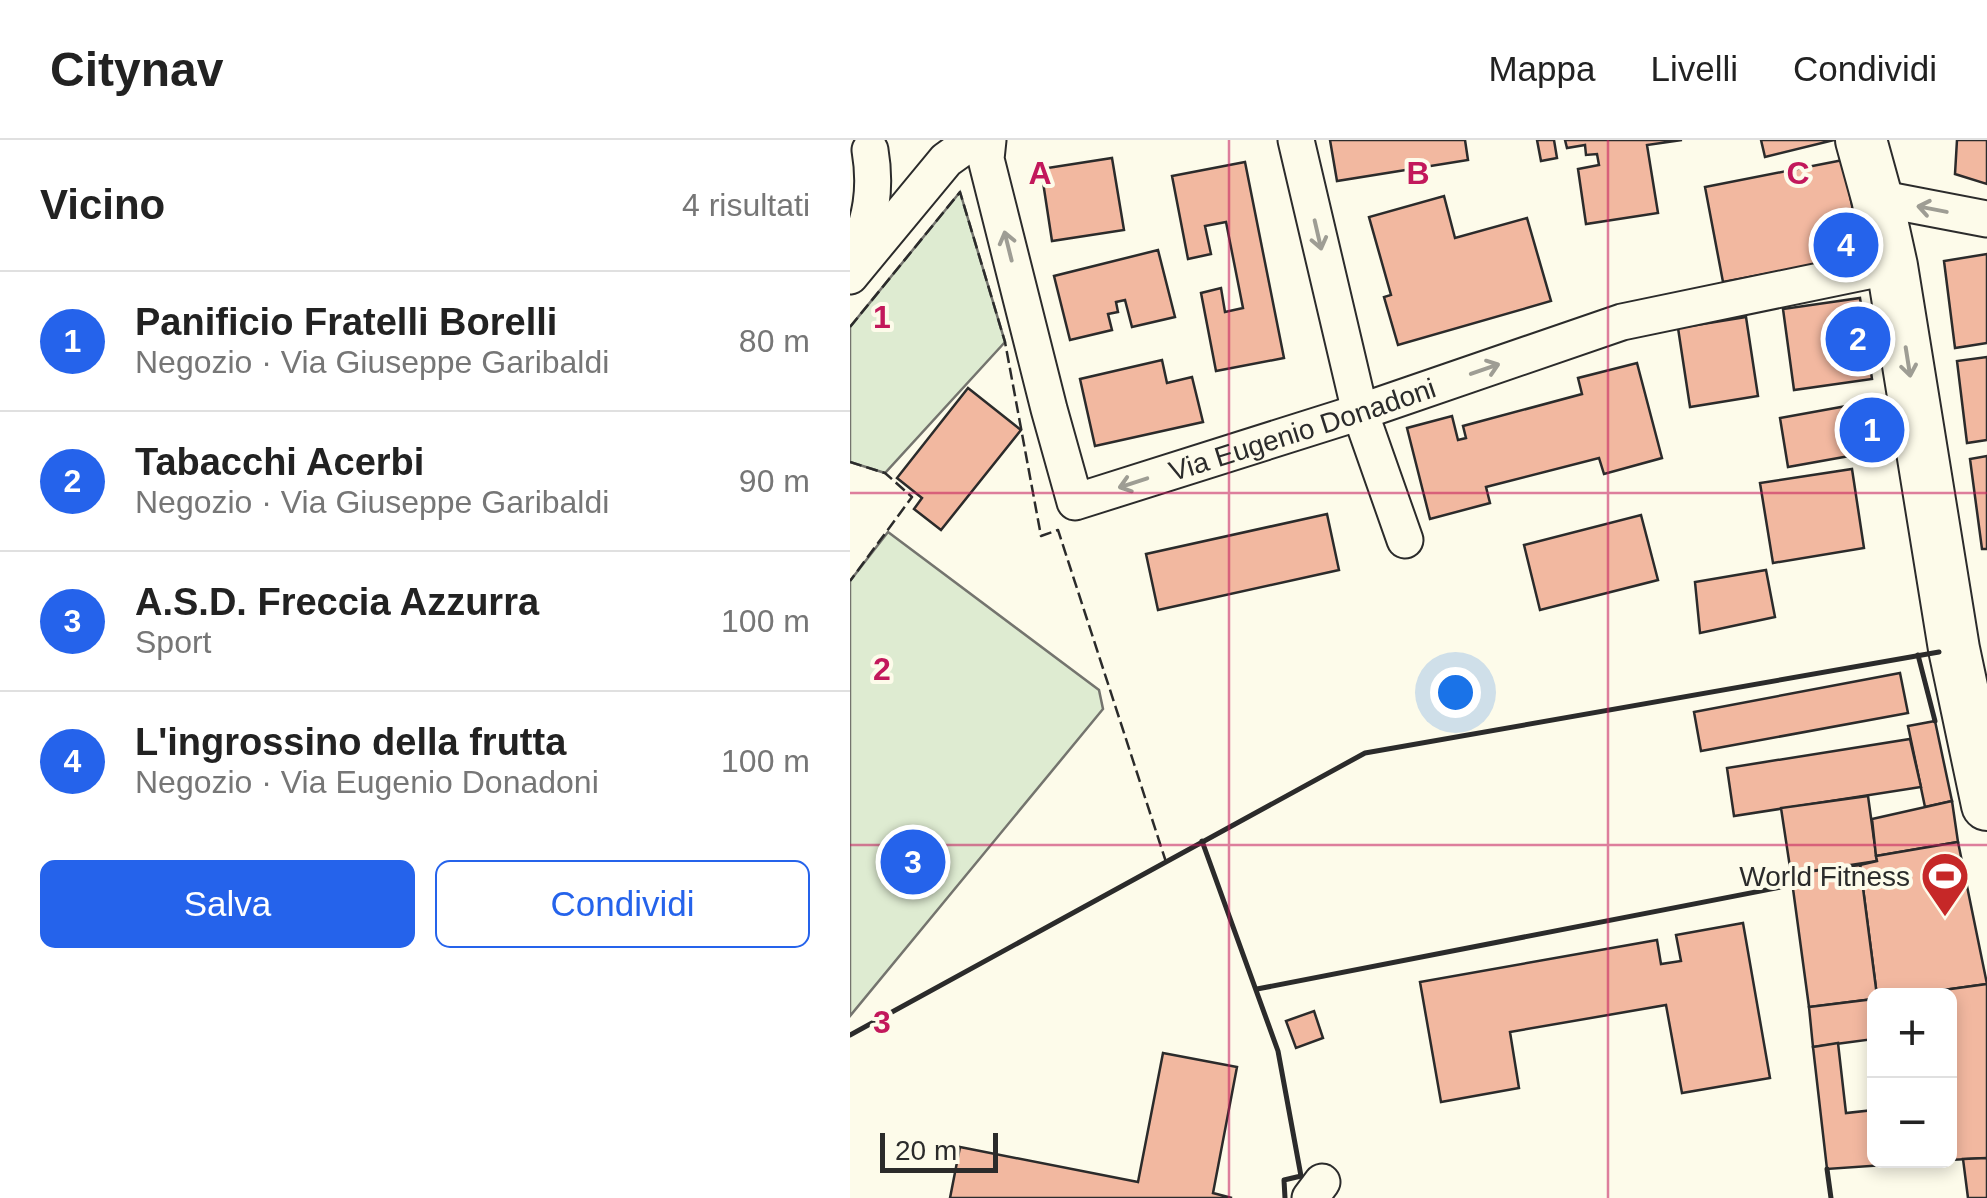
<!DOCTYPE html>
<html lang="it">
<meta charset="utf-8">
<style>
body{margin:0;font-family:Helvetica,sans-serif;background:#f2f2f2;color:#222}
.controls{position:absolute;right:30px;bottom:30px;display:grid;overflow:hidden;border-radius:15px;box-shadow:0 5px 15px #0003}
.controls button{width:90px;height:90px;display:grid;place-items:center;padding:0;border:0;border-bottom:2px solid #e0e0e0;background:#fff;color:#222;font:50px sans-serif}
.scale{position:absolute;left:30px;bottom:25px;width:118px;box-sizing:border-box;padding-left:10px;border:5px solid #2b2b2b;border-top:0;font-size:28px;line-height:35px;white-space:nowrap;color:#2b2b2b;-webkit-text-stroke:8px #fdfbea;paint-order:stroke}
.you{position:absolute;left:605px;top:552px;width:35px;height:35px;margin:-25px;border:8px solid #fff;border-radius:50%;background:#1a73e8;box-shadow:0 0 0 15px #1a73e833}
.badge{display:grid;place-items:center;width:65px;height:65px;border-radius:50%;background:#2563eb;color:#fff;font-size:32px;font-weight:700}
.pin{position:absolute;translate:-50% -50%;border:5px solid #fff;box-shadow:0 2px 10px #0006}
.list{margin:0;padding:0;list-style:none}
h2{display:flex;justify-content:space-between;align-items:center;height:130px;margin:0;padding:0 40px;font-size:42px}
h2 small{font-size:32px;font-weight:400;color:#767676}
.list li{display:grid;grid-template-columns:65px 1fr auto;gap:30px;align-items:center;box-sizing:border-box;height:140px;padding:0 40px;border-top:2px solid #e0e0e0}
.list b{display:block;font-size:38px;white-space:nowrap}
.list p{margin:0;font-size:32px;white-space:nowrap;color:#767676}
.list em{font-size:32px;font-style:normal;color:#767676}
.actions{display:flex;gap:20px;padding:30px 40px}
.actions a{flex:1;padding:22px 0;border:2px solid #2563eb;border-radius:15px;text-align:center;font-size:35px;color:#2563eb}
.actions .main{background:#2563eb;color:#fff}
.map{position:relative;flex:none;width:1137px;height:1058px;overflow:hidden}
header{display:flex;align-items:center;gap:60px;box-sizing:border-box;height:140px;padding:0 50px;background:#fff;border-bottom:2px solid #e0e0e0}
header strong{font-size:48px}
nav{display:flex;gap:55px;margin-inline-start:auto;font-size:35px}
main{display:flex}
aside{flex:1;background:#fff}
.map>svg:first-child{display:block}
.green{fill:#deebd1;stroke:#74746e;stroke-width:2.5}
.building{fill:#f2b8a0;stroke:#2b2b2b;stroke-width:2.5}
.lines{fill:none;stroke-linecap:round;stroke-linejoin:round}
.street-casing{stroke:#2b2b2b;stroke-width:39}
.secondary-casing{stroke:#2b2b2b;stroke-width:54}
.street{stroke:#fdfbea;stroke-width:35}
.secondary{stroke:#fdfbea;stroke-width:50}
.fence{stroke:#2b2b2b;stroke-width:2.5;stroke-dasharray:12 5;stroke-linecap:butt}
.wall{stroke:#2b2b2b;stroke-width:5}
.oneway{stroke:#9e9d94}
.grid{fill:none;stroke:#c2185b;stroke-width:2.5;stroke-opacity:0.55}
.labels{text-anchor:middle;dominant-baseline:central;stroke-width:8;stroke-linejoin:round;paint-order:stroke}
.street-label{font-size:28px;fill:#2b2b2b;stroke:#fdfbea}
.poi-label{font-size:28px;fill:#2b2b2b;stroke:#fdfbea;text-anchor:end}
.grid-label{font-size:32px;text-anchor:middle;font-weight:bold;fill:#c2185b;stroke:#fdfbea;stroke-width:8;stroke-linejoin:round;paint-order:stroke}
</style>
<header>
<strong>Citynav</strong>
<nav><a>Mappa</a><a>Livelli</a><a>Condividi</a></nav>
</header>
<main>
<aside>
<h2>Vicino<small>4 risultati</small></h2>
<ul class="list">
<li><span class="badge">1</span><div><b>Panificio Fratelli Borelli</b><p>Negozio · Via Giuseppe Garibaldi</p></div><em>80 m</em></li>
<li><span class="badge">2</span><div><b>Tabacchi Acerbi</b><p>Negozio · Via Giuseppe Garibaldi</p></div><em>90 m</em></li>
<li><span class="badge">3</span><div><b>A.S.D. Freccia Azzurra</b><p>Sport</p></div><em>100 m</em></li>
<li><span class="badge">4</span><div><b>L'ingrossino della frutta</b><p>Negozio · Via Eugenio Donadoni</p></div><em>100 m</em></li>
</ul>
<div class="actions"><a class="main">Salva</a><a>Condividi</a></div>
</aside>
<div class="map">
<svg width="1137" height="1058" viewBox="0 0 1137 1058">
<rect width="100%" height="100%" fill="#fdfbea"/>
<g class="green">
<polygon points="110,52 155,202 35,333 0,322 0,187"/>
<polygon points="38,392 249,550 253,569 0,876 0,441"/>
</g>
<g class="building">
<polygon points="480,0 615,0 618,20 487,41"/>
<polygon points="687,0 704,0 707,18 691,21"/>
<polygon points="715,0 832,0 797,5 808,73 736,84 728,29 749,25 747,14 736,15 735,5 717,8"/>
<polygon points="911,0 984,0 915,17"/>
<polygon points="1107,0 1137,0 1137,44 1105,34"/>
<polygon points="262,18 274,90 202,101 191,29"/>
<polygon points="993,20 1012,116 873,142 855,47"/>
<polygon points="395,22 434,218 366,231 351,153 371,148 375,172 393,168 376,82 355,86 361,114 338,119 322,36"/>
<polygon points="594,56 605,98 677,78 701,161 548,205 534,157 541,155 519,77"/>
<polygon points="308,110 325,177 282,187 275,160 266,162 268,172 258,174 262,190 220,200 204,136"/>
<polygon points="1137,114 1137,203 1105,208 1094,121"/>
<polygon points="1010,158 1022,239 944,250 933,169"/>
<polygon points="896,177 908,256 840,267 828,188"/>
<polygon points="1137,217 1137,300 1117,303 1107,221"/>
<polygon points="312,220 317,243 342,237 353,282 245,306 230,239"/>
<polygon points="787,223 812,318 754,334 749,318 636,347 640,363 580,379 557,288 602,276 608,300 616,298 613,286 732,254 728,238"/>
<polygon points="118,248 171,290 91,390 64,369 72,358 47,338"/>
<polygon points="1024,261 1033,310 938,327 930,278"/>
<polygon points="1137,316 1137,409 1132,409 1120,319"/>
<polygon points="1002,329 1014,408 923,423 910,343"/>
<polygon points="477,374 489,430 308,470 296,414"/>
<polygon points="791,375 808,440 690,470 674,405"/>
<polygon points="916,430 925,477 850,493 845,442"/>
<polygon points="1050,533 1058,573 851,611 844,572"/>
<polygon points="1085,581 1102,661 1075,667 1058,586"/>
<polygon points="1060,599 1071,647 884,676 877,628"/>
<polygon points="1018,656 1027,721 941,734 931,668"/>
<polygon points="1102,661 1108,702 1026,716 1022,679"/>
<polygon points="1108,702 1137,844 1050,856 1027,856 1010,725 1027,721 1026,716"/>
<polygon points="1010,725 1027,856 1024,856 1024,859 959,867 941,734"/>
<polygon points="893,783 920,938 832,953 816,865 660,892 669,948 591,962 570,842 807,800 811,824 831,821 826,795"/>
<polygon points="1137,844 1137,1018 1100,1020 1100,856 1050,856"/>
<polygon points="1024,859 1024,899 963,907 959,867"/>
<polygon points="464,871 473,898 446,908 436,881"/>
<polygon points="988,903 996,973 1024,970 1024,1020 1078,1022 977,1029 963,907"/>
<polygon points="313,913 387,927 363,1053 382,1058 100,1058 110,1007 288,1042"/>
<polygon points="1137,1018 1137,1058 1118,1058 1113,1019"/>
</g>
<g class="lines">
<g class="street-casing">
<g id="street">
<path id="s1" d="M138,0L136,19L199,269L225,362L510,272L772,182L1042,126"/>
<polyline points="446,0 510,272 555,400"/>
<polyline points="1027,58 1137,79"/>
<path d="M7,116C20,77 27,51 20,10"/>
<polyline points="0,136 96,20 124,0"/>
<polyline points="460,1058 472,1042"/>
</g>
</g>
<g class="secondary-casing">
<polyline id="secondary" points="1011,0 1027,58 1042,126 1104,509 1137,665"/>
</g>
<use href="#street" class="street"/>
<use href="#secondary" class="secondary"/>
<g class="fence">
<polyline points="0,187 110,52 155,202 191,396 208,390 316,722"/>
<polyline points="0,322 35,333 62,357 0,441"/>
</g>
<g class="wall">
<polyline points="1068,515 1085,581"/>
<polyline points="352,701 428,911 451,1036 434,1040 435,1058"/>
<polyline points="407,849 931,747"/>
<polyline points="0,895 515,613 1089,512"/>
<polyline points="977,1029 981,1058"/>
</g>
</g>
<defs><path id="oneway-shaft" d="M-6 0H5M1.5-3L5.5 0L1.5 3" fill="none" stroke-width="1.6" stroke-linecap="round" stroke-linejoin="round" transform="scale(2.5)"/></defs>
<g class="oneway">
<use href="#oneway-shaft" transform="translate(1082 69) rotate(-169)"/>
<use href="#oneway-shaft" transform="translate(468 95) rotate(77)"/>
<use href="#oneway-shaft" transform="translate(158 106) rotate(-104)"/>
<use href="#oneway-shaft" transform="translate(1058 222) rotate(81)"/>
<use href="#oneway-shaft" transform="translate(635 229) rotate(-19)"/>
<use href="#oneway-shaft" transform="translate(283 343) rotate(162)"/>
</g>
<path class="grid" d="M379,0V1058M758,0V1058M0,353H1137M0,705H1137"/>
<defs>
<g id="stadium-pin" transform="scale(2.5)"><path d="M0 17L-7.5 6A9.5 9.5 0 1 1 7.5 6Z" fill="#c62828" stroke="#fdfbea"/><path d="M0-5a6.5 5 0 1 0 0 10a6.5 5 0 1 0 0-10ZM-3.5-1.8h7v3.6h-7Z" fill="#fff"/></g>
</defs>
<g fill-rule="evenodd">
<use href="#stadium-pin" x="1095" y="736"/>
</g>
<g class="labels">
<g class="street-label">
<text stroke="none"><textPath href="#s1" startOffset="612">Via Eugenio Donadoni</textPath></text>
</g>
<g class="poi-label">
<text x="1060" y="736">World Fitness</text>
</g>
</g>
<g class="grid-label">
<text x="190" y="44">A</text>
<text x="568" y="44">B</text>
<text x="948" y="44">C</text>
<text x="32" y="188">1</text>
<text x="32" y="540">2</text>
<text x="32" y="893">3</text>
</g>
</svg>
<div class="controls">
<button>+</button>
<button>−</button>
</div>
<div class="scale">20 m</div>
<div class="you"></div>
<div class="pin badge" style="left:1022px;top:290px">1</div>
<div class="pin badge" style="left:1008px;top:199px">2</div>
<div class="pin badge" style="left:63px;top:722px">3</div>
<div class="pin badge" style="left:996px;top:105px">4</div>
</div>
</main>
